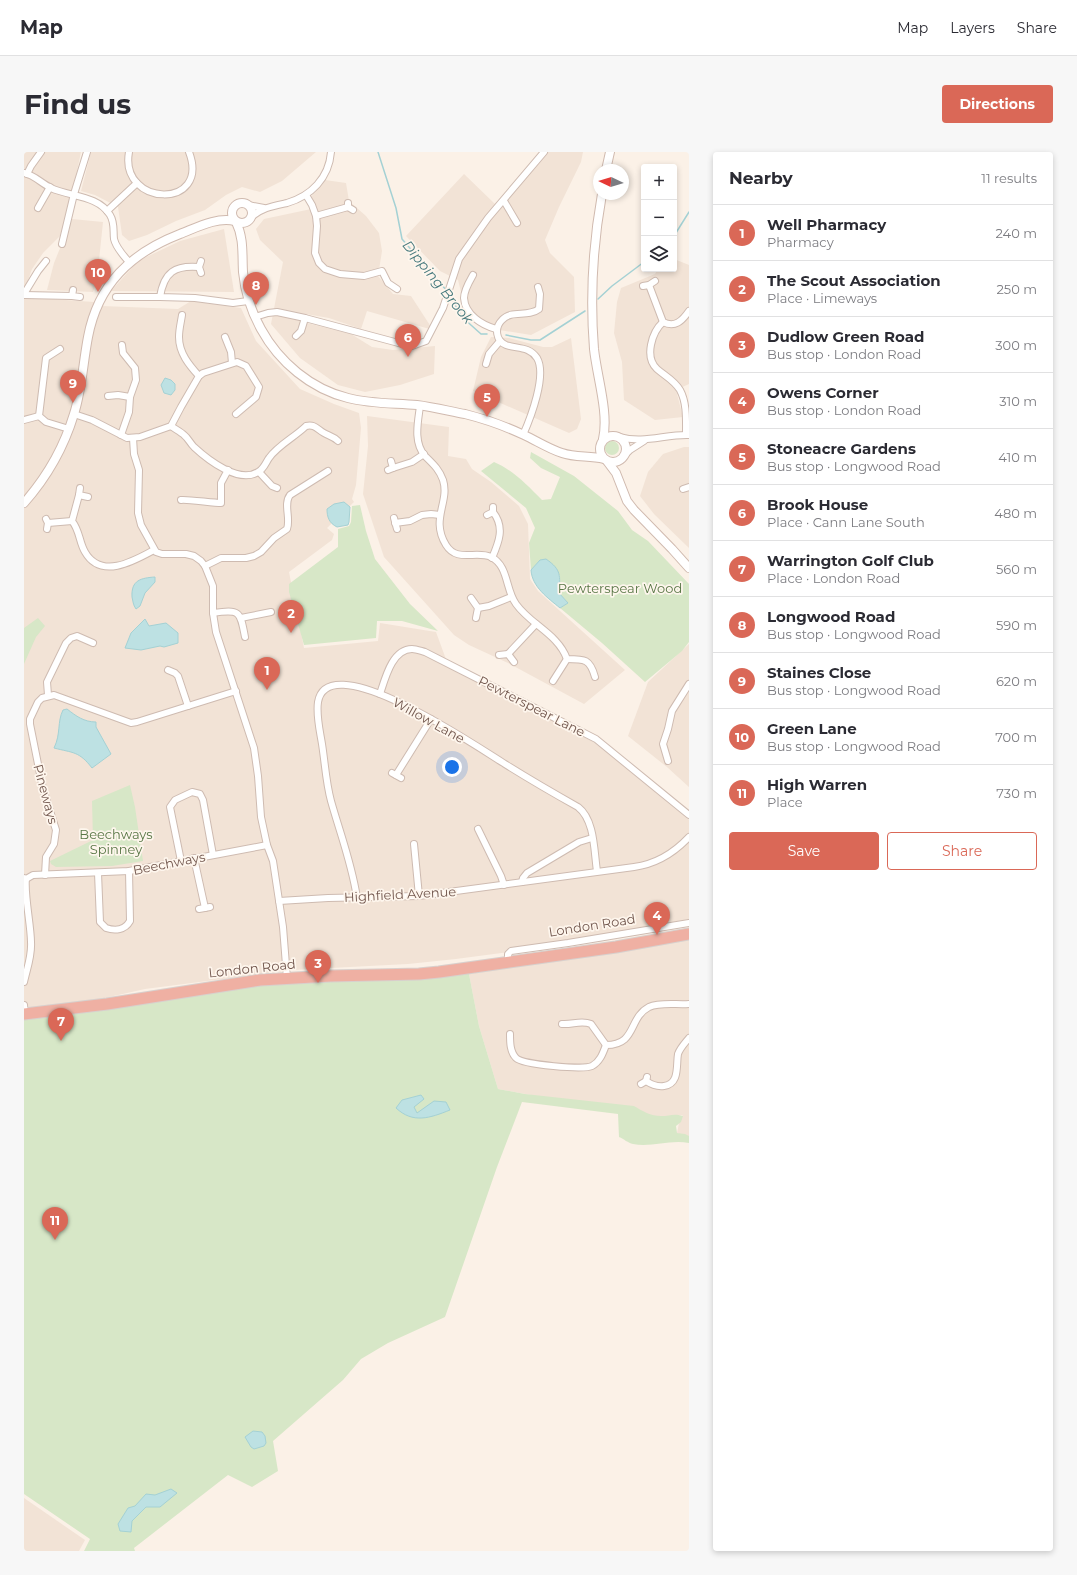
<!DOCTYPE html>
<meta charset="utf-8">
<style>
body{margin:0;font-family:Montserrat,sans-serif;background:#f7f7f7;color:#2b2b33}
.controls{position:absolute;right:12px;top:12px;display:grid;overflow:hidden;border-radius:4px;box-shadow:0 2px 6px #0003}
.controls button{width:36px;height:36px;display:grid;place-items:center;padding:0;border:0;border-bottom:1px solid #e1e1e2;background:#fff;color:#2b2b33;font:20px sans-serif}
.compass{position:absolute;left:569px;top:12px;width:36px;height:36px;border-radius:50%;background:#fff;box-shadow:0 2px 6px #0003;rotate:274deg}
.you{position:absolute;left:428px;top:615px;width:14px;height:14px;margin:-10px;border:3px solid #fff;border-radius:50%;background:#1a73e8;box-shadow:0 0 0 6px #1a73e833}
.badge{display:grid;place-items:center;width:26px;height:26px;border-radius:50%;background:#da6857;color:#fff;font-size:13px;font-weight:700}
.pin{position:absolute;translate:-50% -33px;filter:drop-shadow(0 1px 2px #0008)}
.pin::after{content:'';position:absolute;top:21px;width:14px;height:12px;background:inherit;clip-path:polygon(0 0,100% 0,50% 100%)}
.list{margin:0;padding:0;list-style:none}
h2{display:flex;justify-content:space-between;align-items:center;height:52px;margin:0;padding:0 16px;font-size:17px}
h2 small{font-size:13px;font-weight:400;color:#7c7c81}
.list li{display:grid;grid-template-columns:26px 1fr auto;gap:12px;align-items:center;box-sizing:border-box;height:56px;padding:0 16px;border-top:1px solid #e1e1e2}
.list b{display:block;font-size:15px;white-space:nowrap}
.list p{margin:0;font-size:13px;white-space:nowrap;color:#7c7c81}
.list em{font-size:13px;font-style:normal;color:#7c7c81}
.actions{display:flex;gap:8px;padding:12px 16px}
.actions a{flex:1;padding:9px 0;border:1px solid #da6857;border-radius:4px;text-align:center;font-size:14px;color:#da6857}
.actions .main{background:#da6857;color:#fff}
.icon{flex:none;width:22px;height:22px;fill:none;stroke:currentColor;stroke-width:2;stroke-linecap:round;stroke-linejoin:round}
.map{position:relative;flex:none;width:665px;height:1399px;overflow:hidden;border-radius:4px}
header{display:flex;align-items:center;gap:24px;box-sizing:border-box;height:56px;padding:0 20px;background:#fff;border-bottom:1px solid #e1e1e2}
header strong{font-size:19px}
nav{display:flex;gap:22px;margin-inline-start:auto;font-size:14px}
.intro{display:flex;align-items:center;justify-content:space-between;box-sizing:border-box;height:96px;padding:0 24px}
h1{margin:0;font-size:28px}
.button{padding:10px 18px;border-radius:4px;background:#da6857;color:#fff;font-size:14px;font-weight:700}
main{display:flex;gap:24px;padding:0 24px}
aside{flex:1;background:#fff;border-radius:4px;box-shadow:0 2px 6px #0003}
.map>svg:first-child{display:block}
.residential{fill:#f2e3d6}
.green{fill:#d7e7c7}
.water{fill:#bde1e3;stroke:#a4d1d4}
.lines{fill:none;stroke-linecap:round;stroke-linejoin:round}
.stream{stroke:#a4d1d4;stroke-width:1.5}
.street-casing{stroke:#cebbb1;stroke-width:8}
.secondary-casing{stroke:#d0baaf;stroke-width:10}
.highway-casing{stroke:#d8d0cd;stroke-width:13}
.street{stroke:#fff;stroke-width:6}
.secondary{stroke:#fff;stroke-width:8}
.highway{stroke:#efb0a3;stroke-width:11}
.labels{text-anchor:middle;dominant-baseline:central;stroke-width:3.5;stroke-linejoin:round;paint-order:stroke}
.park-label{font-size:13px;fill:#597746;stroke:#fef6ed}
.street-label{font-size:13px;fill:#72574e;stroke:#fef6ed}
.water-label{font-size:14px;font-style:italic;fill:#46797d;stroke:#fef6ed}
</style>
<header>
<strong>Map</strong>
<nav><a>Map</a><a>Layers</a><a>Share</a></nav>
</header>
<div class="intro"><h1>Find us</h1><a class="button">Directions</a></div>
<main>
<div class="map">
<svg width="665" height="1399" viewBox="0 0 665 1399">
<rect width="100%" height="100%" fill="#fbf1e7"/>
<g class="residential">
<polygon points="0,0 57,0 51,29 36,84 19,101 8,117 1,137 0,137"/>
<polygon points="67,0 292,0 258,29 236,40 218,35 202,43 181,58 152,69 123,83 105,89 98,83 94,55 71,43 57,39"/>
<polygon points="523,0 559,0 557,10 535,55 521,88 526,101 550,125 551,160 507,183 463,176 442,160 434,128 416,119 382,84 440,22 471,52 482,40 485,44"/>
<polygon points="301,28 322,31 325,49 342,64 355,81 358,99 354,124 369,142 387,144 409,178 343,159 337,177 305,166 282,162 283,171 327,182 348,195 369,198 411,194 410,222 376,233 341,240 314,233 276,206 247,172 259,110 236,88 232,77 240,67 292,56 287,45"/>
<polygon points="48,67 79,70 73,128 69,140 23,138 30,111"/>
<polygon points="200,77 210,140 87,139 114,109 156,89"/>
<polygon points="650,107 665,113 665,232 652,238 659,265 631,268 600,248 598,210 590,181 593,150 597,136 631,122 634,117 650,117"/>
<polygon points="0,145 70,150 78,154 154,157 167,149 217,156 232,189 276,237 310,252 335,261 337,276 332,333 328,347 330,350 303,376 310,382 308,388 265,420 280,496 354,489 356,471 412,480 423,510 571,591 665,668 665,767 485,800 432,807 384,812 268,818 121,837 0,864"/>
<polygon points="467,185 485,186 519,195 528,195 547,186 557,267 553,277 545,281 449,239 457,205"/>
<polygon points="343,264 425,275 424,304 442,307 448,317 467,330 495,354 504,372 506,427 514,439 601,518 560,552 484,511 445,493 430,483 360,405 339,342 344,294"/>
<polygon points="660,295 665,295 665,396 630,362 616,344 624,320 639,302"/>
<polygon points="665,492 665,635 643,615 604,584 624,530"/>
<polygon points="665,787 665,986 653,981 656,966 659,963 629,966 474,937 455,874 445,822"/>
<polygon points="0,1346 61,1388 55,1399 0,1399"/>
</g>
<g class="green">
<circle cx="588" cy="296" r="7"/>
<path d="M507,300L550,324L594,359L608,378L624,389L665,432V490L658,499L621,530L578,491L536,456L544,451L535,441L536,424L516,408L507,418L505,391L511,376L502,356L457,319L470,310C489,318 503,333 518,348L527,347L536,325L517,316L506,306Z"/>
<polygon points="336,353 342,379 351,407 386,452 414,479 378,469 353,469 352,486 280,493 265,440 265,432 314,395 314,377 325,374 327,370 328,354"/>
<polygon points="14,466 21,474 12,485 0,512 0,476"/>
<polygon points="106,633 111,655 119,709 88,714 32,715 27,712 26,709 69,688 68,649"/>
<path d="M383,822H445L455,874L474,937L501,942L610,954C618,959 627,964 637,964C646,964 649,961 659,964L657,970L652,974L653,981L661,982L665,984V991C646,987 627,996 609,992C604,991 600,987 595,985L594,962L498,950L473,1015L421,1165L364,1191L337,1207L319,1228L249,1289L254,1319L228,1335L204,1323L110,1396L111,1399H60L66,1387L0,1342V864L187,835Z"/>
</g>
<g class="water">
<polygon points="141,226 147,228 151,232 151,238 147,243 140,241 137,233"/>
<path d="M320,350L326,355L325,370L324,373L313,375C305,371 303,365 303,357L310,352Z"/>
<path d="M522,407C538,418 536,424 535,441L544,451L536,456C524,446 508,435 507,418L516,408Z"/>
<path d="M131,425V430L121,441L116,454L112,457C109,453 109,449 108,445C107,428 117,426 131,425Z"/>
<polygon points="121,467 125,474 142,471 154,481 154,491 140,495 136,494 117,498 101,496 107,481"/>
<path d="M43,557C52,564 60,570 72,570V575L87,602L68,616C55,599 49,601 30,596C37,582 33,570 39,558Z"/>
<path d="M397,943L400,947L390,955L393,961L410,949L422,950L426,958C406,966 389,972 372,956L378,948Z"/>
<polygon points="229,1279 238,1280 241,1284 242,1291 240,1294 230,1297 227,1295 221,1285"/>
<polygon points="147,1337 153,1341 136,1355 122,1355 108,1369 107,1380 96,1379 94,1372 104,1356 111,1354 122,1342 131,1343"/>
</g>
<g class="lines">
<g class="stream">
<polyline points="354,0 372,56 378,87 423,139"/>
<polyline points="650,84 665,60"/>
<polyline points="425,142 438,165 457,182 463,182"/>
<polyline points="574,147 588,134 620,110"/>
<polyline points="482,183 507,188 516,188 561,159"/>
</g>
<g class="street-casing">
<g id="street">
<path d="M105,0C95,55 187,58 165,0"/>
<path d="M0,21C10,23 17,31 27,36C46,45 74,43 86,63C91,71 89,79 90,87C92,96 100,104 105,110"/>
<polyline points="3,22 7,14 17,0"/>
<polyline points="282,43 288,53 292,64 293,74 291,101 295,111 301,117 316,122 340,124 358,119 364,131 373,137"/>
<polyline points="480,49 493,71"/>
<polyline points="324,51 324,55 329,58"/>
<polyline points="224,53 240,56"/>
<polyline points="14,56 26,35"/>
<polyline points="83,59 113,31"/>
<polyline points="292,64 324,55"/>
<path d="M226,66C237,56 249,54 263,51C287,44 305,26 307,0"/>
<polyline points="38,92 50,42 63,0"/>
<path d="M175,115C151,113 140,120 136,145L171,146L209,151L224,149"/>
<polyline points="177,121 175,115 177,109"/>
<path d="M449,123C445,130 440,138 440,146C441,163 458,173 472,177"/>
<path d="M625,133L639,170C651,176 658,169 665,159"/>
<polyline points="619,134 625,133 631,129"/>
<polyline points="49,138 48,144 56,145"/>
<polyline points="0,142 14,119 22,109"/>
<polyline points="0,143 48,144"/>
<polyline points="92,145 136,145"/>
<path d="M158,163C157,170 155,177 155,185C155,201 165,213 175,224"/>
<polyline points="231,165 244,161 253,160 281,166 382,193 388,194 402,189 419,156 435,107 464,66 520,0"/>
<path d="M639,170C628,180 620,205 633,217C641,224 650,228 656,238C663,251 662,267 662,283"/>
<polyline points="272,184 277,179 281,166"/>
<polyline points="201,185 207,200 208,211"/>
<polyline points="36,197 22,206 15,264 22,270 45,277"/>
<polyline points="462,212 465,202 476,189"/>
<polyline points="84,244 94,243 106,245"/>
<path d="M396,254C394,270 389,290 401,304C409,312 415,317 419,328C426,350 406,367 422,393C433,411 452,398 467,405C485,414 481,437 492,452C507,473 534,482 543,507C561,507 566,507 571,525"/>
<polyline points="50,262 68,268 103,286 116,285 147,274 157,255 175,224 179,221 213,210 222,214 235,235 232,245 212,262"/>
<polyline points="0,268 15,264"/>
<path d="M147,274C151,277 157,280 160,283C164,286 166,291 170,295C184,308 215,332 234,320C240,317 242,310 245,306C254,293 271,285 282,274C291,272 293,277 300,281C305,284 309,284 314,289"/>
<polyline points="97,283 105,260 106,245 112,228 111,216 99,201 98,193"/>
<path d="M499,283C507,265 523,223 513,206C505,194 493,197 482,193C472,189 470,176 478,168C488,157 503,166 515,157L516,142L514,135"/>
<path d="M596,285C619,292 642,282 665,283"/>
<polyline points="109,286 110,302 115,318 114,361 117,373 132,400 138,402 162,402 170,404 177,409 181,414 189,434 189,461 192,480 230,596 234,624 237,665 243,693 249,709 259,775 263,826"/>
<polyline points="600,304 606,298 620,289"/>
<polyline points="369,316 388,310 400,302"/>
<polyline points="364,318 369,316 367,309"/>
<polyline points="235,320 248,334 253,336"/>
<polyline points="56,336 55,343 64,345"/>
<polyline points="659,337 665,335"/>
<path d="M55,343L48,369C56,379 55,390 61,400C77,428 110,409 130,398"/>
<path d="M157,348C162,347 189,351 197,351V331L204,318"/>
<polyline points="463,363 469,360 469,355"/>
<polyline points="370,366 373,377"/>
<polyline points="22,367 24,371 23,377"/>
<polyline points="24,371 48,369"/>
<polyline points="371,371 386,369 398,363 407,362 416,363"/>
<path d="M468,406C475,390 481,375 469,360"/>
<path d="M181,414L197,406H222L230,404L237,400L250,386L263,377C267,366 259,352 266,343L304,319"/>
<polyline points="447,446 454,456 452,466"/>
<polyline points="454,456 465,454 487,445"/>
<path d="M189,461C216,457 216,459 221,485"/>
<polyline points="217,466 247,460"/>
<polyline points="484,502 512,472"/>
<polyline points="475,503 484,502 490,510"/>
<polyline points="144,518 151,521 154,524 164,554"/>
<polyline points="529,529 543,507"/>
<path d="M356,542C361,527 368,497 388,497C392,497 397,499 401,500L572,587L665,663"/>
<polyline points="24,543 23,530 42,491 47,486 53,484 69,491"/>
<polyline points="644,609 639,592 644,577 648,559 665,532"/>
<polyline points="368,621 377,626"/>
<polyline points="372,623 407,567"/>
<polyline points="454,677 477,724 480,733"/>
<polyline points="390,692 395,744"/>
<polyline points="170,706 181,756"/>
<polyline points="157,709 146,655 151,648 168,640 176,642 179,648 189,703"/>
<path d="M74,721L76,770L82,776C91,779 101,778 106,769L105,719"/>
<polyline points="21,723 22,705 30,692 32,678 19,637 6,572 6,567 14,550 18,546 30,543 107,571 113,570 212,539"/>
<polyline points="0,726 2,727 9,723 105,719 243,693"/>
<polyline points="498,730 499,726 503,721 555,690 568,686"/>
<path d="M333,746C328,712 316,681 307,649C302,631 301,611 298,592C296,579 292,564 294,550C304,492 458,598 481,612C505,627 529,641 554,655C571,668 570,700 573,719"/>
<path d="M255,749L304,746L395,744L610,715C632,712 650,701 665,685"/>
<polyline points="175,757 186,755"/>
<polyline points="484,809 484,802 487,799 544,791 665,771"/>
<path d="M0,830C3,816 8,804 7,790C7,774 0,741 2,727"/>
<polyline points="0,853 1,862"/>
<path d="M538,872C548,873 557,868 567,872L582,893"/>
<path d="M486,882C486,890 486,900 492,906C499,913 560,918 568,914C576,910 579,901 582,893C613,893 604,866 625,855C636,850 653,853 665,852"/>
<path d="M622,929C628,933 633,935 640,934C656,932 652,913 654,902C656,896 661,891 665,886"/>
<polyline points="617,932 622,929 623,925"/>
</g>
</g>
<g class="secondary-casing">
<g id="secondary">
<polyline points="582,18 586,0"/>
<path d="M578,42C569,92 566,146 570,197C573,225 585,261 579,287"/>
<circle cx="218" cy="61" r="10"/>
<path d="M212,70C220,86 218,102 219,120C221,140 227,159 237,177C255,210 287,237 324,246C347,252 370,251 393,253C409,255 425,259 441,262C461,267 481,274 500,283C513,289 525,297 538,301C552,306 566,303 580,307"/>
<circle cx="589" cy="297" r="13"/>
<polyline points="583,309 592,321 603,349 610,358 648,397 665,416"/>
<path d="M0,351C23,325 40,295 50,262C58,237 59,211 64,185C74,132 107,101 156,82C174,75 192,65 211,69"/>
</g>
</g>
<g class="highway-casing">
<polyline id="highway" points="0,862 83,852 236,828 306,824 395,822 415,820 592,795 665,782"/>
</g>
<use href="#street" class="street"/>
<use href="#secondary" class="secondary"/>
<use href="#highway" class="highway"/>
</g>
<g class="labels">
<g class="park-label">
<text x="596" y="436">Pewterspear Wood</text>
<text x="92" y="682">Beechways<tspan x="92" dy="15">Spinney</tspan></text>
</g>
<g class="street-label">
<text transform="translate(508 554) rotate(27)">Pewterspear Lane</text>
<text transform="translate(405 568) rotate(29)">Willow Lane</text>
<text transform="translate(22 642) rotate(75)">Pineways</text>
<text transform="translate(145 711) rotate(-11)">Beechways</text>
<text transform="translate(376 742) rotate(-3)">Highfield Avenue</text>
<text transform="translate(568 773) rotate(-9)">London Road</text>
<text transform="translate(228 816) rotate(-6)">London Road</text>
</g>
<g class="water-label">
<text transform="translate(414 130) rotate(51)">Dipping Brook</text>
</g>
</g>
</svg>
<div class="controls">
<button>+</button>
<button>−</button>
<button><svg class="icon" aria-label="layers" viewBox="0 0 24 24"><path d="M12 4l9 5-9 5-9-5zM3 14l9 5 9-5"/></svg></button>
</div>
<svg class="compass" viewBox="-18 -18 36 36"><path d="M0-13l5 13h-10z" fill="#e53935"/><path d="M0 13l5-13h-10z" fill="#7c7c81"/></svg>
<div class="you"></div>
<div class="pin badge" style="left:243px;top:538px">1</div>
<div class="pin badge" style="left:267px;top:481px">2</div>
<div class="pin badge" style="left:294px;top:831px">3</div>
<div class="pin badge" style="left:633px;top:783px">4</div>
<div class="pin badge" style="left:463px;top:265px">5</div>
<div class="pin badge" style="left:384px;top:205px">6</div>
<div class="pin badge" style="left:37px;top:889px">7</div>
<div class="pin badge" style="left:232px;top:153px">8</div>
<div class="pin badge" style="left:49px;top:251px">9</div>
<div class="pin badge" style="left:74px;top:140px">10</div>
<div class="pin badge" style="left:31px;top:1088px">11</div>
</div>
<aside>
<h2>Nearby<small>11 results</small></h2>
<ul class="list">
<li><span class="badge">1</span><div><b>Well Pharmacy</b><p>Pharmacy</p></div><em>240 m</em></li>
<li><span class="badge">2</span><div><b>The Scout Association</b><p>Place · Limeways</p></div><em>250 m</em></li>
<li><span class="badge">3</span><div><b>Dudlow Green Road</b><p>Bus stop · London Road</p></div><em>300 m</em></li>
<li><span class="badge">4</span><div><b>Owens Corner</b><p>Bus stop · London Road</p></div><em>310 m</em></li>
<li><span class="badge">5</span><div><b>Stoneacre Gardens</b><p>Bus stop · Longwood Road</p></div><em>410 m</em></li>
<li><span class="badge">6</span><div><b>Brook House</b><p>Place · Cann Lane South</p></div><em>480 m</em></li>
<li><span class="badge">7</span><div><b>Warrington Golf Club</b><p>Place · London Road</p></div><em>560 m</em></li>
<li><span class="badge">8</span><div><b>Longwood Road</b><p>Bus stop · Longwood Road</p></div><em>590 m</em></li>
<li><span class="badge">9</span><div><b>Staines Close</b><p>Bus stop · Longwood Road</p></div><em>620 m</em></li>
<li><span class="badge">10</span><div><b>Green Lane</b><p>Bus stop · Longwood Road</p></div><em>700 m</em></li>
<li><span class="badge">11</span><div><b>High Warren</b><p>Place</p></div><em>730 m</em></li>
</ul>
<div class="actions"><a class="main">Save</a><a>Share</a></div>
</aside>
</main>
